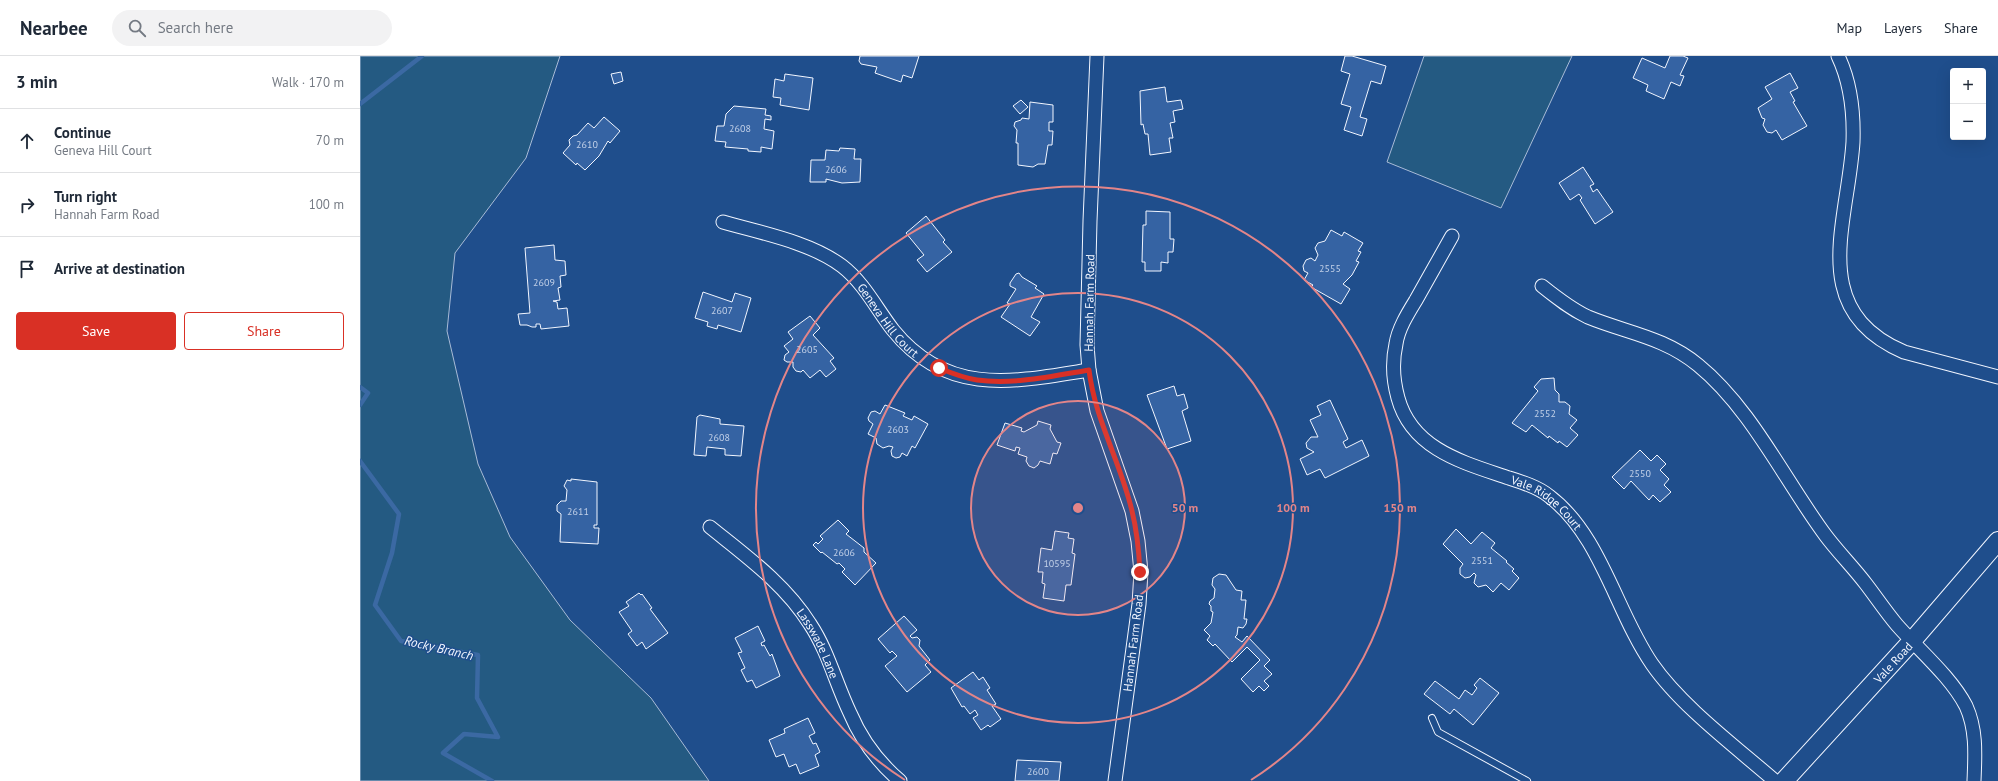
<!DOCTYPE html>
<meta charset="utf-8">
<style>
body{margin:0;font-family:"PT Sans",sans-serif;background:#f2f2f3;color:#1f2937}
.controls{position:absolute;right:12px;top:12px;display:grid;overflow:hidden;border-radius:4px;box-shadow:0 4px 16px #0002}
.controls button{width:36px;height:36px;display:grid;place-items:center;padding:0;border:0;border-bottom:1px solid #e0e1e3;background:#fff;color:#1f2937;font:20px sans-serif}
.stop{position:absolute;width:12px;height:12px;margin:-9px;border:3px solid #d93025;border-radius:50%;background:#fff}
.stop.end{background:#d93025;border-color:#fff;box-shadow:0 1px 4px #0008}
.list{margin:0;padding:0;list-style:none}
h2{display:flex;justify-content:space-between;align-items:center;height:52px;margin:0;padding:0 16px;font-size:17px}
h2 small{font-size:13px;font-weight:400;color:#747a83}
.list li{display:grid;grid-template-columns:26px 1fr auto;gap:12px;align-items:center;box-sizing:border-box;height:64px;padding:0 16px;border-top:1px solid #e0e1e3}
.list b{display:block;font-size:15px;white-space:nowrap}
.list p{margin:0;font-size:13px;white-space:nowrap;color:#747a83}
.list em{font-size:13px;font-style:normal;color:#747a83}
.actions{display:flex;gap:8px;padding:12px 16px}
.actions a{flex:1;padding:9px 0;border:1px solid #d93025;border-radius:4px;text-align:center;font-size:14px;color:#d93025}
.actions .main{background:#d93025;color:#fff}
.icon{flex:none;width:22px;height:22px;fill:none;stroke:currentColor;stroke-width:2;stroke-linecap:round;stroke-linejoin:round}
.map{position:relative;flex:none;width:1638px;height:725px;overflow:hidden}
header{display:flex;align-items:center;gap:24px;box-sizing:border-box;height:56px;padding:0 20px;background:#fff;border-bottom:1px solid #e0e1e3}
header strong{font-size:19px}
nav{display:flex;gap:22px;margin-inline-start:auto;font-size:14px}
.search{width:280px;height:36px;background:#f2f2f3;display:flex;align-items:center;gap:10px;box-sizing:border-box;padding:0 14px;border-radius:22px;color:#747a83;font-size:15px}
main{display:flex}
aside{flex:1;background:#fff}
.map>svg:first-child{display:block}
.green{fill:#245a82;stroke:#a8bbd7}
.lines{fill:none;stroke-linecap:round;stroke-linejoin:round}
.stream{stroke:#3b69a3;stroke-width:4.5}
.building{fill:#3563a3;stroke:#f2f6ff}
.service-casing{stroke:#f2f6ff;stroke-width:8}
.minor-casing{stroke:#f2f6ff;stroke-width:15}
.secondary-casing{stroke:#f2f6ff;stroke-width:20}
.service{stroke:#1f4e8c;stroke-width:6}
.minor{stroke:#1f4e8c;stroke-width:13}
.secondary{stroke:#1f4e8c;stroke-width:18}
.route{stroke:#d93025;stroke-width:5}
.ring{fill:none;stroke:#e38589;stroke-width:2}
.labels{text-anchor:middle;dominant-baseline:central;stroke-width:3;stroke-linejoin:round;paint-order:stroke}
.number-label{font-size:10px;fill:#c3d1e8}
.street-label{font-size:12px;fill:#f2f6ff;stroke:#1f4e8c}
.water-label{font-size:13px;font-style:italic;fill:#f2f6ff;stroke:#1f4e8c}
.centre{fill:#e38589;stroke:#1f4e8c;stroke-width:2}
.ring-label{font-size:12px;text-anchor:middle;font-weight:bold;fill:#e38589;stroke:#1f4e8c;stroke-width:3;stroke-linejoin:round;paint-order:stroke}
</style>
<header>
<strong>Nearbee</strong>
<div class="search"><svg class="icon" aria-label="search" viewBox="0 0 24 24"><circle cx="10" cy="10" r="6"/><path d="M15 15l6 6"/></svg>Search here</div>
<nav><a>Map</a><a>Layers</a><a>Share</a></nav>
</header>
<main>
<aside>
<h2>3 min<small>Walk · 170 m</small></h2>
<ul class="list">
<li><svg class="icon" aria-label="ahead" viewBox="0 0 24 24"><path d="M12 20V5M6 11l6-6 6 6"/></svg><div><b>Continue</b><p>Geneva Hill Court</p></div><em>70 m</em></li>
<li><svg class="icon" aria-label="right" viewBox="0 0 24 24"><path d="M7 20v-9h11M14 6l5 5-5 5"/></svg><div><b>Turn right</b><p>Hannah Farm Road</p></div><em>100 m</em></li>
<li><svg class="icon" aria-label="arrive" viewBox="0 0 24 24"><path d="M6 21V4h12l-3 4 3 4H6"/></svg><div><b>Arrive at destination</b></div></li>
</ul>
<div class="actions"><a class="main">Save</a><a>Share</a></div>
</aside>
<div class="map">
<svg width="1638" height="725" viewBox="0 0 1638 725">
<rect width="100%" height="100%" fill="#1f4e8c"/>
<g class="green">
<polygon points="0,0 200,0 166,102 95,197 87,275 118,408 150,481 210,564 291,642 349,725 0,725"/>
<polygon points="1064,0 1212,0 1141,152 1027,106"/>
</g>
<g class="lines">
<g class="stream">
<polyline points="0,48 62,0"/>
<polyline points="0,331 8,337 0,349"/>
<polyline points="0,405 39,458 32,497 15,549 41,585 118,599 117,642 138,681 104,678 83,697 132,725"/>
</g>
</g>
<g class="building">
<polygon points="500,0 559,0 552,22 543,19 541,26 515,17 517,11 501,8 499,5"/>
<polygon points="985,0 992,0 1026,10 1021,28 1011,25 1000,61 1007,63 1002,80 984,74 991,51 981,48 990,18 981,15"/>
<polygon points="1310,0 1323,0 1328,2 1320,19 1324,20 1320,30 1311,26 1304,43 1286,35 1288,29 1273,22 1282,2 1305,12"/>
<polygon points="261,16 263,25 254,28 251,18"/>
<polygon points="1430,17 1438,32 1430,36 1435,45 1433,46 1447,70 1422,84 1416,74 1412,77 1407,76 1403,69 1405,63 1402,62 1398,52 1412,43 1405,31"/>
<polygon points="425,18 453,22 449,54 420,49 421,42 413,41 415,23 424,25"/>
<polygon points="805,31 807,46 821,44 823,53 813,55 815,66 810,67 813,82 809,82 811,96 790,99 788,78 785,78 783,68 781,69 780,35"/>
<polygon points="661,44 668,51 660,58 653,50"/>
<polygon points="670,46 693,49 693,66 689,66 689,75 693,75 692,89 688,89 685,108 678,108 673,111 658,109 658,87 656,87 657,74 654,70 655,66 661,64 662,62 669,63"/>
<polygon points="374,50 406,53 405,59 411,60 411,64 405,63 404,73 414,75 412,93 401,91 401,96 388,95 388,93 365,91 366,86 355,85 357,70 364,70 366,58"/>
<polygon points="244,61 260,75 250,87 248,85 239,100 225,114 217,107 216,109 203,97 210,89 209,84 213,80 217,79 228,67 234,72"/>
<polygon points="480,92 495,93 494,103 501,103 500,126 482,127 466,123 466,126 450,126 451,104 465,104 466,94 479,95"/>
<polygon points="1223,111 1234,128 1230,130 1233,136 1237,133 1253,156 1235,168 1220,144 1222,142 1219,138 1210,144 1199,127"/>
<polygon points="786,155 810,156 810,183 814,183 813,196 808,196 808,207 801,206 801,215 785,215 785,206 782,206 783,169 786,169"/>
<polygon points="566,160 585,184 583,186 592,196 567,216 557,204 564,199 546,177"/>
<polygon points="971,174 982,180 984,176 1003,187 998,195 1001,196 996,205 999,206 992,219 983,228 990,233 981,248 951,231 953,229 944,224 948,217 944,215 943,210 946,204 951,202 955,205 958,199 955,192 958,187 965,185"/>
<polygon points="194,189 195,204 205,205 206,219 200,220 201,231 198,232 200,244 193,245 197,246 198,253 207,252 209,270 181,273 180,268 176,268 176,271 172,271 167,269 160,269 158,258 170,257 165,192"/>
<polygon points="659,217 662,221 677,230 675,232 684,238 671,261 680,266 670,280 641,261 650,248 647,247 656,233 650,230 650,227 656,218"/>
<polygon points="343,236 372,246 375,237 391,242 381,276 358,269 357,273 347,270 348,266 335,262"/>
<polygon points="450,260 460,272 453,279 474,302 470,305 476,313 466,321 460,314 450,322 443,314 441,316 436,315 433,311 433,306 427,306 424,304 425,299 429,296 424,290 433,283 428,276"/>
<polygon points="1194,322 1195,334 1199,338 1199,346 1205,346 1210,350 1209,358 1217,364 1210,372 1218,379 1207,391 1199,385 1198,387 1189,380 1188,382 1172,369 1166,376 1152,367 1178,335 1174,331 1181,323"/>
<polygon points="814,330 817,340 824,338 828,352 822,355 831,385 807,393 787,339"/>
<polygon points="970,344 988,383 983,386 986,392 1002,384 1009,400 965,422 960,413 947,419 940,403 954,396 947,392 946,387 951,381 958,381 950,364 961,359 957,350"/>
<polygon points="525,349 545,357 543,360 552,364 554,360 568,368 555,392 552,390 547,400 542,397 540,401 536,402 532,400 531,395 533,391 529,390 523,392 517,388 516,382 508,378 513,368 509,365 508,362 511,356 515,355 520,358"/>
<polygon points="340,359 360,363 360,368 384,370 381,400 365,399 365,393 347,391 346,400 334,399 337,361"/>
<polygon points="678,365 691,369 690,373 697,386 701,387 697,398 693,397 690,408 680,405 678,409 674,412 669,410 666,405 667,401 658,398 660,392 656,391 655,395 637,389 645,367 662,372 661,375 664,376 677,369"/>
<polygon points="1280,394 1291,405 1297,399 1306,408 1300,414 1309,423 1304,429 1311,436 1300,446 1293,439 1289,444 1271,425 1264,433 1252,421"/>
<polygon points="211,423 237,426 237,469 234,469 234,472 239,472 238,488 200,486 201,458 197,455 197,449 201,445 206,445 207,434 204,430 207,424 211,425"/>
<polygon points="478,464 489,475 486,478 504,492 504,496 516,507 495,529 482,516 485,513 479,507 477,508 462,496 461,497 453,489 456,486 458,488 463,483 460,480"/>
<polygon points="1096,473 1111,488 1122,476 1135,487 1131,492 1147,505 1146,506 1154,513 1152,515 1159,522 1149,534 1141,527 1133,536 1126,529 1118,531 1114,527 1116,519 1114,517 1110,521 1105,522 1100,518 1100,512 1103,508 1083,488"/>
<polygon points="695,475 709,477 708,482 714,483 712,497 715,498 711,529 706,529 704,545 683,542 685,528 682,527 683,516 678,516 681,492 692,494"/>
<polygon points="859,518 866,519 876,534 882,535 881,544 886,544 884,563 887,563 886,568 883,572 878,571 877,579 875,581 882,586 887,580 910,604 904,610 912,618 904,625 909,630 904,635 899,630 893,636 881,623 900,604 887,591 872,606 855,588 853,590 847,584 850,580 844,574 851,567 853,556 851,555 851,550 849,548 850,545 854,542 855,533 852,529 853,522"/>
<polygon points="279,537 281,539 282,538 292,552 290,553 308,577 286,593 282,586 277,590 268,578 272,575 259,556 269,550 266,546"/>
<polygon points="544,560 557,574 550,580 552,582 557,581 560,584 559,590 570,604 565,609 571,616 547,636 525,610 537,600 532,595 530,597 518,583"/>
<polygon points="398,570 405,585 401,587 402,590 404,589 410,600 412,598 420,620 396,632 392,624 387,626 381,614 385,612 378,597 382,596 375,582"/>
<polygon points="613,616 619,624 623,621 630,632 627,634 636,648 632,650 641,663 630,671 628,669 621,674 613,662 618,659 615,654 610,658 604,650 602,651 591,632"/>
<polygon points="1120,622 1139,637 1113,669 1094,653 1090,658 1064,638 1075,625 1099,643 1105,634 1112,639 1117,632 1114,629"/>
<polygon points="448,662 455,677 449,680 453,688 456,687 460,696 455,699 459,710 440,718 436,708 429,711 424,698 416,701 409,684 425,677 424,673"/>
<polygon points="657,704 701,706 699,725 655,725"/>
</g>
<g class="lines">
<g class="service-casing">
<polyline id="service" points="1072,662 1078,676 1167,725"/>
</g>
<g class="minor-casing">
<g id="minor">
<polyline points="737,0 730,165 727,289 729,314 737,355 772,455 778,485 781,516 779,548 755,725"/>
<path d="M1478,0C1491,27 1494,56 1493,86C1488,167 1446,254 1544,296L1638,321"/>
<path id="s1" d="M363,166C401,177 450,186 482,210C504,227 516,252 533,274C587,341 654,326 729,314"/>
<path id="s2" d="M1092,180C1080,201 1068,223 1056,244C1048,257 1038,273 1036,288C1032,306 1033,324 1038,342C1052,394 1105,407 1149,422C1162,426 1178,431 1189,440C1241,479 1256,556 1292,608C1321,650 1376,691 1415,725"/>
<path d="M1182,230C1197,242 1211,253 1228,261C1267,277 1304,281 1338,309C1391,352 1425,425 1466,480C1478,496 1493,511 1506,528C1516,541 1526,556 1537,569C1559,594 1591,621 1606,650C1617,674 1615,700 1614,725"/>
<path id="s3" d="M350,471C386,500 425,528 450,568C468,595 476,628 490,657C501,683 519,707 540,725"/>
</g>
</g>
<g class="secondary-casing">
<g id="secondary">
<path id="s4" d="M1424,725L1552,585L1638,485"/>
</g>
</g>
<use href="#service" class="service"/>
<use href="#minor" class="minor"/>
<use href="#secondary" class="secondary"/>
</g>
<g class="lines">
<path class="route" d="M579,312C591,317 604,322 617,324C653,329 693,320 729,314C735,364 761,407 772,455C777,475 779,496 780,516"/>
</g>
<circle cx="718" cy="452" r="107" fill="#e38589" fill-opacity=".12"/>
<g class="ring">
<circle cx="718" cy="452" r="107"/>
<circle cx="718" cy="452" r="215"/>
<path d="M545 724A322 322 0 1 1 891 724"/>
</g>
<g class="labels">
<g class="number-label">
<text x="380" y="72">2608</text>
<text x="227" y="88">2610</text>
<text x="476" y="113">2606</text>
<text x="970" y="212">2555</text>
<text x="184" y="226">2609</text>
<text x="362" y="254">2607</text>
<text x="447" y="293">2605</text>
<text x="1185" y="357">2552</text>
<text x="538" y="373">2603</text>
<text x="359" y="381">2608</text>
<text x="1280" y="417">2550</text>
<text x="218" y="455">2611</text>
<text x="484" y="496">2606</text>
<text x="1122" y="504">2551</text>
<text x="697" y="507">10595</text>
<text x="678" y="715">2600</text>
</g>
<g class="street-label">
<text transform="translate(729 247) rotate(-89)">Hannah Farm Road</text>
<text stroke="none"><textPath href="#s1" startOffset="199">Geneva Hill Court</textPath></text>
<text stroke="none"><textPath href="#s2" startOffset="366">Vale Ridge Court</textPath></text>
<text transform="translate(773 587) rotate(-83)">Hannah Farm Road</text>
<text stroke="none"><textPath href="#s3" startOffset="161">Lasswade Lane</textPath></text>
<text stroke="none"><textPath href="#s4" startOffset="161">Vale Road</textPath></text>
</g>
<g class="water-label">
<text transform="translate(79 592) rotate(13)">Rocky Branch</text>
</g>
</g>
<circle cx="718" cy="452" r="6" class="centre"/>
<g class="ring-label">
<text x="825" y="456">50 m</text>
<text x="933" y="456">100 m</text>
<text x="1040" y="456">150 m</text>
</g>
</svg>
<div class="controls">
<button>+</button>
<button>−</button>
</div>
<div class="stop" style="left:579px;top:312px"></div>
<div class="stop end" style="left:780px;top:516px"></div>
</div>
</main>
